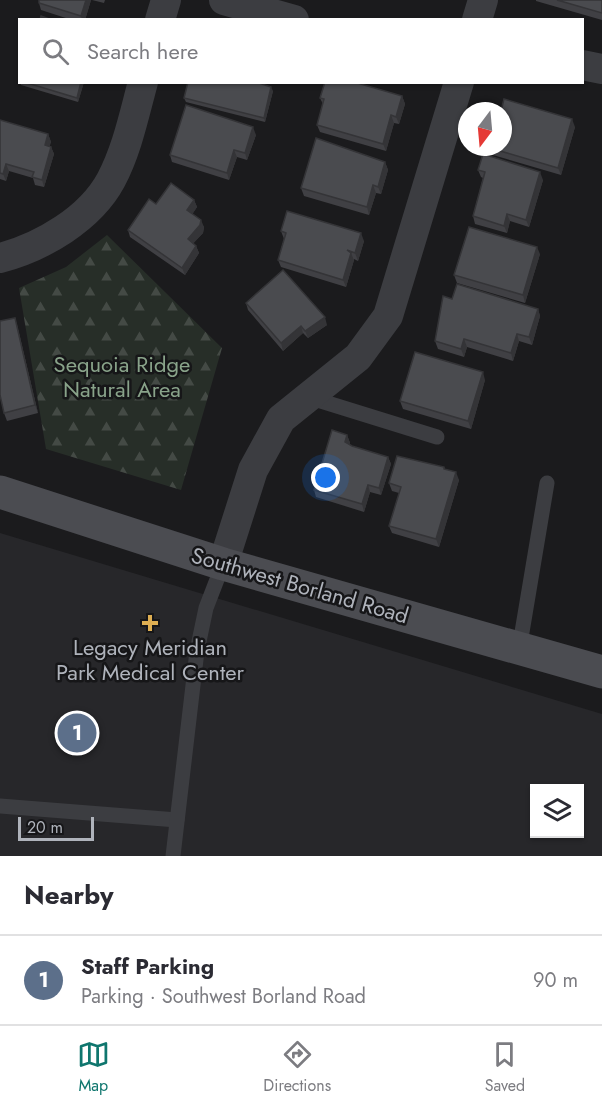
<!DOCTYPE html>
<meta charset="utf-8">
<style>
body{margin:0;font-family:Jost,sans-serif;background:#f2f2f3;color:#2b2b33}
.controls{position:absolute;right:18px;bottom:18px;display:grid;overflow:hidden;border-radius:0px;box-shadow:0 2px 4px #0004}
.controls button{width:54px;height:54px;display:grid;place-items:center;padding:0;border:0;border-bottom:2px solid #e1e1e2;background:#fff;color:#2b2b33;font:30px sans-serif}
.compass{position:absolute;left:458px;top:102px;width:54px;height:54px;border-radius:50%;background:#fff;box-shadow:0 2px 4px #0004;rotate:196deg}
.scale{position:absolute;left:18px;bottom:15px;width:76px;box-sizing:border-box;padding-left:6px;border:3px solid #afb3bb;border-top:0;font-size:16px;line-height:21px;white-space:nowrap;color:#afb3bb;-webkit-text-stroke:4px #161618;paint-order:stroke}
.you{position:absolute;left:326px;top:478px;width:21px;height:21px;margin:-15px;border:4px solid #fff;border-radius:50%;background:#1a73e8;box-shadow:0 0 0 9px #1a73e833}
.badge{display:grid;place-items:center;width:39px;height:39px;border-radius:50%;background:#0f766e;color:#fff;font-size:20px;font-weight:700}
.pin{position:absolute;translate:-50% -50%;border:3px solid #fff;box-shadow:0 2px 6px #0006}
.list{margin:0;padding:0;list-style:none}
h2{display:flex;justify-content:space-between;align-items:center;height:78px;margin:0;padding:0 24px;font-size:26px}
h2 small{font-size:20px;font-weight:400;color:#7c7c81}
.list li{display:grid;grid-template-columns:39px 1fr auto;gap:18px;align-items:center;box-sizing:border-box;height:90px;padding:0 24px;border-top:2px solid #e1e1e2}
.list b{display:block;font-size:22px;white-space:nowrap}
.list p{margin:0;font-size:20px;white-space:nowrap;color:#7c7c81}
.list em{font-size:20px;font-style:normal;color:#7c7c81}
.icon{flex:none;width:33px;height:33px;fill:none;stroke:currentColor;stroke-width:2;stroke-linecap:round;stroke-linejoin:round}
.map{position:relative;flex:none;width:602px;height:856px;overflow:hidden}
.search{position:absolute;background:#fff;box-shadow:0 2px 4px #0004;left:18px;right:18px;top:18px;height:66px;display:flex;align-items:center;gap:15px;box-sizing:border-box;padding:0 21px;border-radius:0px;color:#7c7c81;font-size:22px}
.sheet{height:168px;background:#fff}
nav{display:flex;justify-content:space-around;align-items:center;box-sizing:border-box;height:84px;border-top:2px solid #e1e1e2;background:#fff;font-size:16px;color:#7c7c81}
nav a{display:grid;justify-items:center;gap:3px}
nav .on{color:#0f766e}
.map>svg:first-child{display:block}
.built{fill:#27272a;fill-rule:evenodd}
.forest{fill:url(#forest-firs)}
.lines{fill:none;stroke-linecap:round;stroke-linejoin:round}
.service{stroke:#3c3d41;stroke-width:15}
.minor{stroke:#3c3d41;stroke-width:30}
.secondary{stroke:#4b4c51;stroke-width:33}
.wall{fill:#404044}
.shaded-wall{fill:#343437}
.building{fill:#4a4b4f;stroke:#343437;stroke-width:1.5}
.poi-dot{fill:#deae52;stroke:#161618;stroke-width:2}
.labels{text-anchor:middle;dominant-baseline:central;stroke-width:5;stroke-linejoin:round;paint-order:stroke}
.park-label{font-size:22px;fill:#89a38a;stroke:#161618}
.street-label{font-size:22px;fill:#afb3bb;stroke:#161618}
.poi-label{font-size:22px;fill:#afb3bb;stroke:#161618}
</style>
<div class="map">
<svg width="602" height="856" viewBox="0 0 602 856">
<defs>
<pattern id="forest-firs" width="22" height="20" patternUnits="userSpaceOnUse" patternTransform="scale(1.5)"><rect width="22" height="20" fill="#272e28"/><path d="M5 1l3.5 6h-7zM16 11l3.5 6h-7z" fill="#444a45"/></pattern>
</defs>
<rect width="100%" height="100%" fill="#1b1b1d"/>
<path class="built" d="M0,533L602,714V856H0ZM534,788H580V834H534Z"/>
<polygon class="forest" points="107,235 222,348 181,490 46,449 19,288 66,267"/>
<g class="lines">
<g class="service">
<polyline points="308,397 437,437"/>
<polyline points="519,650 547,483"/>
<polyline points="0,806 177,820"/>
<polyline points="173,856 197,651 206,608 223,564"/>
</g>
<g class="minor">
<polyline points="224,0 294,20"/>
<polyline points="160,20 166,0"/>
<polyline points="477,20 483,0"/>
<polyline points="582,65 602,69"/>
<path d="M0,258C42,247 90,219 111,180C127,150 134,115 143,82"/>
<polyline points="223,564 253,470 281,419 358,357 388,316 459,82"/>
</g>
<polyline class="secondary" points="0,492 223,564 602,672"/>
</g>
<g class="wall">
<polygon points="91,0 85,20 72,20 41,10 39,3"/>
<polygon points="92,0 105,0 104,3"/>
<polygon points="536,0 602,0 602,20 536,1"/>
<polygon points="20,82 84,82 78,102 21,85"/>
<polygon points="188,82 258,82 258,84 273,91 265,122 186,102 184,98"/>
<polygon points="402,96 405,104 399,124 394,123 386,151 320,132 317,125 323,104 320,98"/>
<polygon points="0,120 48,134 51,142 49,146 51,147 54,154 44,187 35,185 33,178 9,171 6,181 0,179"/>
<polygon points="575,127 561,175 493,155 490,148"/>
<polygon points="256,135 247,160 237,157 229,180 172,162 170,155"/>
<polygon points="385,162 388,170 381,194 376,193 369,215 304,196 301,188"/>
<polygon points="478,170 543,180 529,227 510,221 507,233 475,224 473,216 483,178 481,177"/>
<polygon points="194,200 197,207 192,214 204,227 203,233 193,243 196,246 199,253 185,275 130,237 128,230 156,204"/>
<polygon points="281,231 364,241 358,261 354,259 354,260 346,287 281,267 278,260 284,239"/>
<polygon points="540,254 525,303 457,283 454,275"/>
<polygon points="452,299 538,309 540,316 532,345 519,341 513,361 467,347 464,357 438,349 435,341"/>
<polygon points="246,303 327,325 308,338 303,333 283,351 248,310"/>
<polygon points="17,325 38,413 7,421 4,413"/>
<polygon points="485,380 471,429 403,409 400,401"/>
<polygon points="347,435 350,443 349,444 352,446 388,457 391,464 381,495 370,492 364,512 316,497 314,490"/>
<polygon points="444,467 445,469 459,480 439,547 392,533 389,526 399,493 392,491 389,483"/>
</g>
<g class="shaded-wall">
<polygon points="86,0 91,0 85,20 82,20 81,16"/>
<polygon points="81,82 84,82 78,102 77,98"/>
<polygon points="271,87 273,91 265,122 264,118"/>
<polygon points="402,96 405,104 399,124 396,117"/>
<polygon points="391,115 394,123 386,151 383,144"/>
<polygon points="572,119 575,127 561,175 558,168"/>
<polygon points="253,127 256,135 247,160 245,153"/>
<polygon points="48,134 51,142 48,152 45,145"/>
<polygon points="51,147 54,154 44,187 42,180"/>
<polygon points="234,150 237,157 229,180 227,173"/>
<polygon points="385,162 388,170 381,194 378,187"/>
<polygon points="6,164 9,171 6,181 3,174"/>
<polygon points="540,172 543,180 529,227 526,220"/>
<polygon points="373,185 376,193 369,215 367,207"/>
<polygon points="194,200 197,207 190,218 187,210"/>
<polygon points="507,214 510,221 507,233 504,226"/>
<polygon points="201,220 204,227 203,233 191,246 188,239"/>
<polygon points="361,233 364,241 358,261 355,253"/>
<polygon points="196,246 199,253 185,275 182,268"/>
<polygon points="537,247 540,254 525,303 523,295"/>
<polygon points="351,253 354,260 346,287 343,280"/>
<polygon points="538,309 540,316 532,345 529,337"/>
<polygon points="325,317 327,325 308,338 305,331"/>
<polygon points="15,318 17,325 38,413 35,405"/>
<polygon points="301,326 303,333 283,351 281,343"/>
<polygon points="517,334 519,341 513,361 511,353"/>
<polygon points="464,339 467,347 464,357 461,349"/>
<polygon points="483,372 485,380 471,429 468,421"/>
<polygon points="347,435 350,443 348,449 345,442"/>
<polygon points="388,457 391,464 381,495 379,488"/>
<polygon points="456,472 459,480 439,547 436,539"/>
<polygon points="368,485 370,492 364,512 362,504"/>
</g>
<g class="building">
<polygon points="39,0 86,0 81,16 39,3"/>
<polygon points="557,0 602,0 602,13"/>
<polygon points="41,16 52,20 40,20"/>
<polygon points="24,82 81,82 77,98"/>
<polygon points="188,82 256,82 271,87 264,118 184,98"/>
<polygon points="325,82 354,82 402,96 396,117 391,115 383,144 317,125 324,99 320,98"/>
<polygon points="504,99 572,119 558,168 490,148 490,147 503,147 503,111 501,111"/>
<polygon points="186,105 253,127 245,153 234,150 227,173 170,155"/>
<polygon points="0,120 48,134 45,145 51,147 42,180 32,177 34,172 6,164 3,174 0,173"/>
<polygon points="316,138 385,162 378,187 373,185 367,207 301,188"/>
<polygon points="483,154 540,172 526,220 507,214 504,226 473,216 485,172 478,170"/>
<polygon points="171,183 194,200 187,210 201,220 200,225 188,239 196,246 182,268 128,230 149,199 156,204"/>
<polygon points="287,211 361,233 355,253 347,250 351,253 343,280 278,260 286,233 281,231"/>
<polygon points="469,227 537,247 523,295 454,275"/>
<polygon points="283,270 325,317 305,331 301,326 281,343 246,303"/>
<polygon points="457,284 538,309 529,337 517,334 511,353 464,339 461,349 435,341 443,296 452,299"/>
<polygon points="15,318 35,405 4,413 0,395 0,321"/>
<polygon points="415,352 483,372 468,421 400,401"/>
<polygon points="332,430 347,435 345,442 352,446 388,457 379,488 368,485 362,504 314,490"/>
<polygon points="397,456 444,467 444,469 456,472 436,539 389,526 401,487 389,483"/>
</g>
<path class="poi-dot" d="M147 614h6v6h6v6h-6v6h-6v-6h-6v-6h6z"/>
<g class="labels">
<g class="park-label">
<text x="122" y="364">Sequoia Ridge<tspan x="122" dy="25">Natural Area</tspan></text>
</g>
<g class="street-label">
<text transform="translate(300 585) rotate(16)">Southwest Borland Road</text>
</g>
<g class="poi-label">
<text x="150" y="647">Legacy Meridian<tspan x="150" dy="25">Park Medical Center</tspan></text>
</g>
</g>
</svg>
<div class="controls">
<button><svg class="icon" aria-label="layers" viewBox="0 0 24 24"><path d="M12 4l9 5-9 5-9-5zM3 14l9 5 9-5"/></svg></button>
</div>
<svg class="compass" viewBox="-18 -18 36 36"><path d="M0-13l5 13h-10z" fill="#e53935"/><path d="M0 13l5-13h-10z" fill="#7c7c81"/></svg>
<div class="scale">20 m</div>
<div class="you"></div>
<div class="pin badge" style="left:77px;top:733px;background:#5c6f8a">1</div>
<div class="search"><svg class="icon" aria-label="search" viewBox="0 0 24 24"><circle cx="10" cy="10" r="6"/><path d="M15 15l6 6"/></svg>Search here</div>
</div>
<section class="sheet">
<h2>Nearby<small></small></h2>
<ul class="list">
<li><span class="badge" style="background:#5c6f8a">1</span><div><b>Staff Parking</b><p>Parking · Southwest Borland Road</p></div><em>90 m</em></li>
</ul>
</section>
<nav>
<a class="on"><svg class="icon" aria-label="map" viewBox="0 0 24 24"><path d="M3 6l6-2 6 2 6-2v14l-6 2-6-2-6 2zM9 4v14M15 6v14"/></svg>Map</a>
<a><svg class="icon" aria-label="directions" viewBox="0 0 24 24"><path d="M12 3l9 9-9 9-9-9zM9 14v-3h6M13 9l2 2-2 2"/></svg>Directions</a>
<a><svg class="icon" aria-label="saved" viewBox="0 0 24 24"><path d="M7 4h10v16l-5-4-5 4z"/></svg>Saved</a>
</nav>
